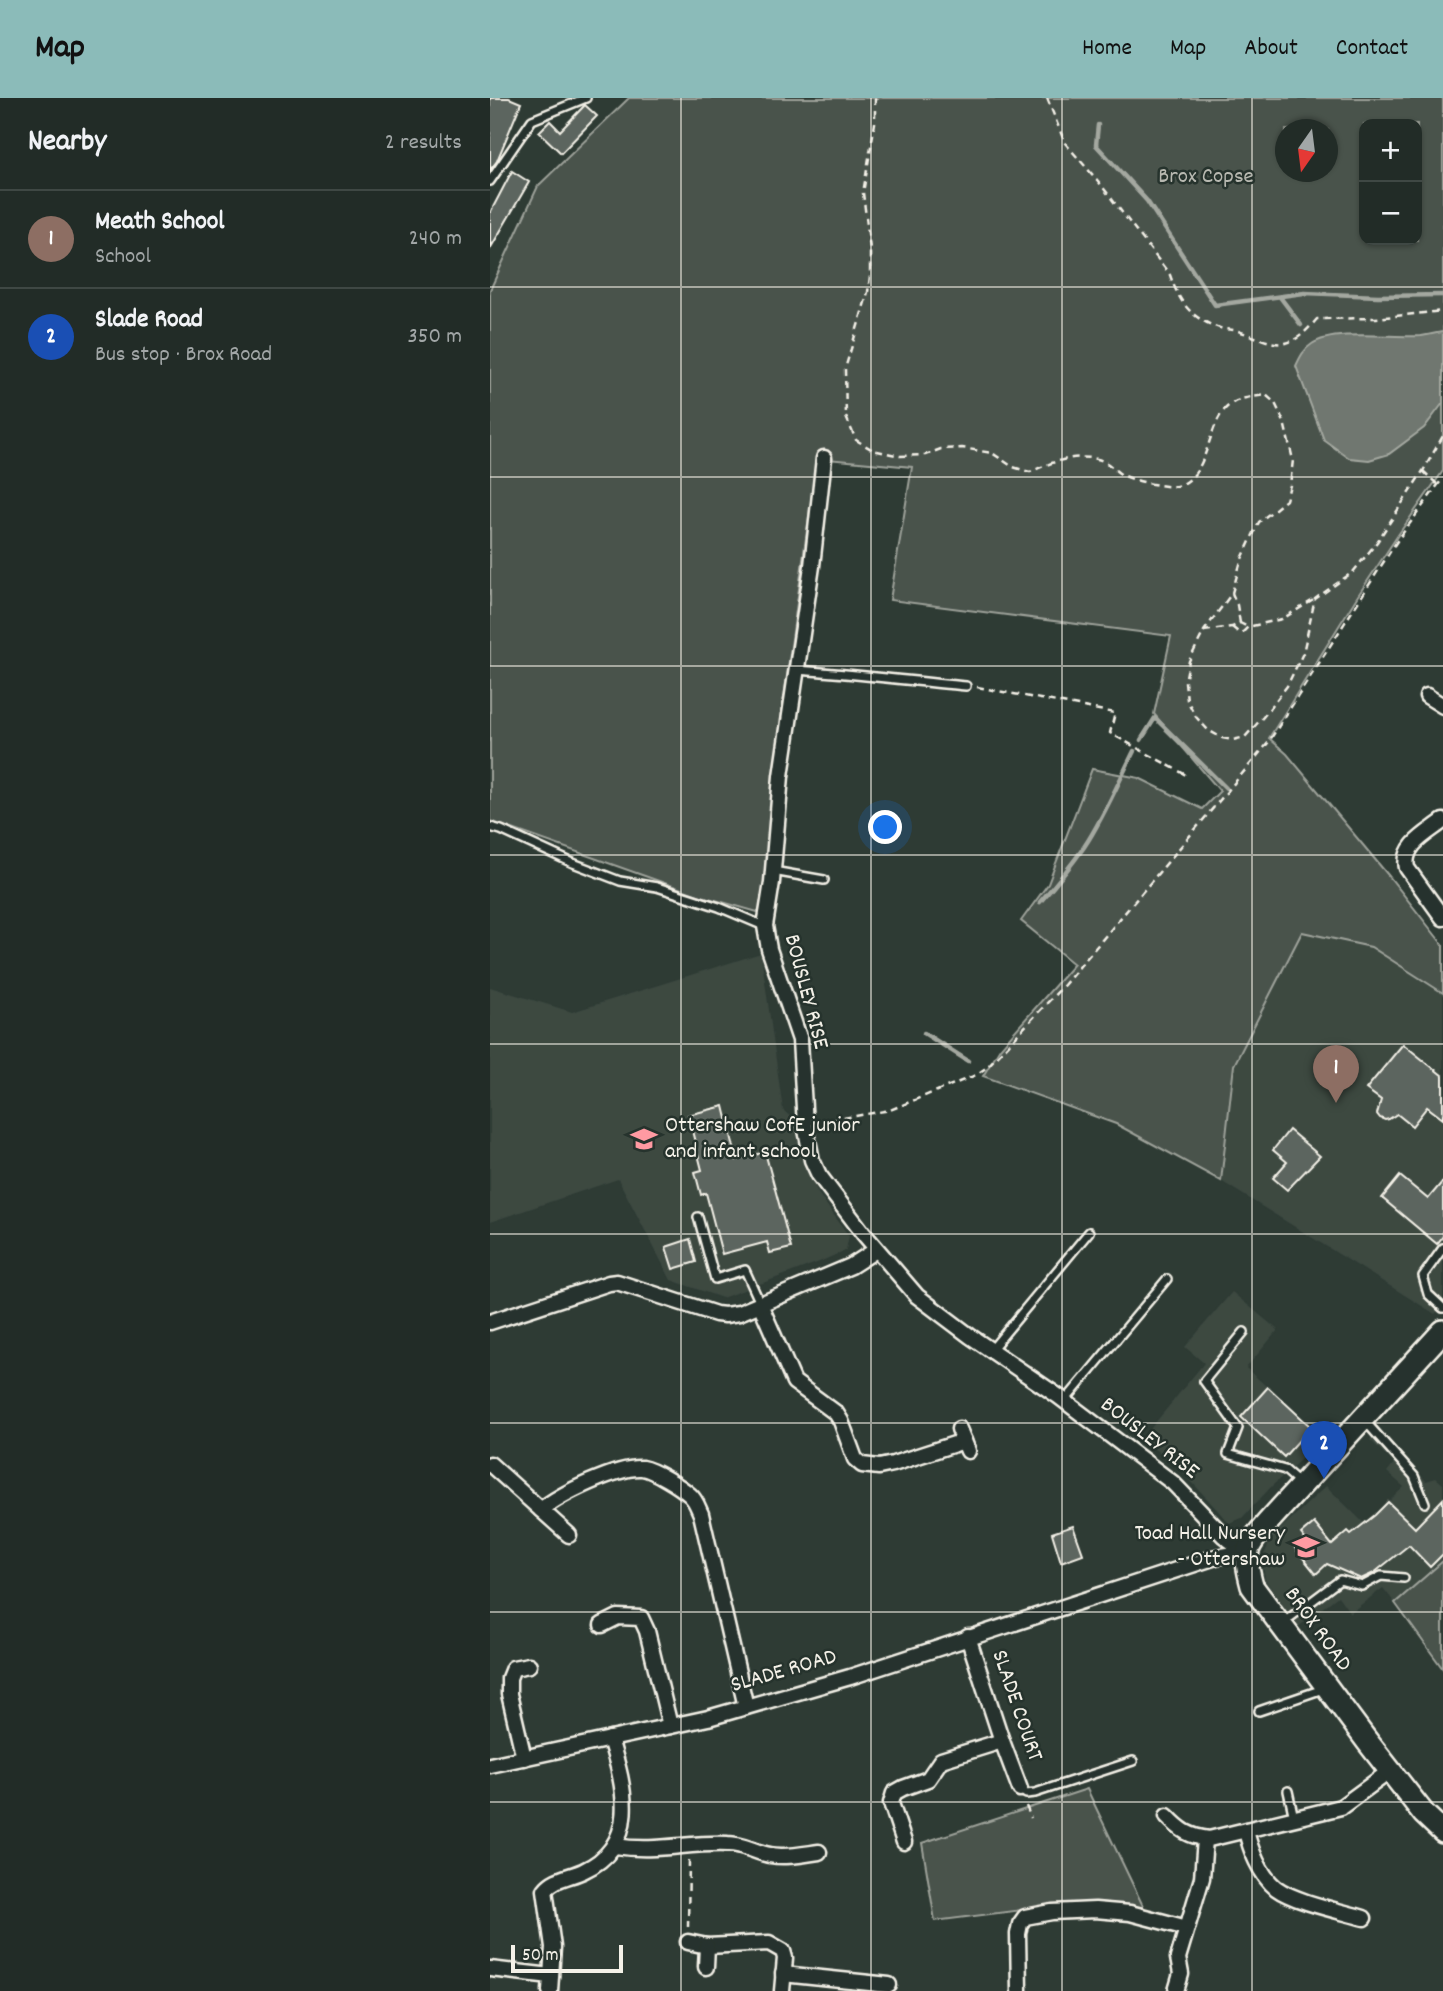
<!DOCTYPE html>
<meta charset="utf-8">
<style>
body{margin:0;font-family:Dekko,sans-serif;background:#2a342f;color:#f1f3f6}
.controls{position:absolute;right:21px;top:21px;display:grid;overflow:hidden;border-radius:14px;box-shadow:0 2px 5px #0004}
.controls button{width:63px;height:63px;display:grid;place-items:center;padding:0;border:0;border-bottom:2px solid #3f4844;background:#222c27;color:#f1f3f6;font:35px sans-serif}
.compass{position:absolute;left:785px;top:21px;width:63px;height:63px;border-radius:50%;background:#222c27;box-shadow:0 2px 5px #0004;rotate:194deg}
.scale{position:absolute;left:21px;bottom:18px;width:112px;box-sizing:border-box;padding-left:7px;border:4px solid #f4f1e8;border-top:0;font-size:19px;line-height:24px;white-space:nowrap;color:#f4f1e8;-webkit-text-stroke:5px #26332d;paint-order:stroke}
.you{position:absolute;left:396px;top:730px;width:24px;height:24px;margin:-18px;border:5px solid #fff;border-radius:50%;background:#1a73e8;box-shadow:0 0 0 10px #1a73e833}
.badge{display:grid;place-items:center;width:46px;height:46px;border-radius:50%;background:#8bbbb9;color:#fff;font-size:23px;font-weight:700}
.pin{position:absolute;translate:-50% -58px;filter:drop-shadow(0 2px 4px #0008)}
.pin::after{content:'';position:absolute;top:37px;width:24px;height:21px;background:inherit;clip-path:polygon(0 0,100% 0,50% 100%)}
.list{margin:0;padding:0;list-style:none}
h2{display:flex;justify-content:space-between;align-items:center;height:91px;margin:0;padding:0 28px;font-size:30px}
h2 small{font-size:23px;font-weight:400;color:#a2a7a7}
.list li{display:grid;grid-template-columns:46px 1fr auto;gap:21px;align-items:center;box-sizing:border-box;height:98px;padding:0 28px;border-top:2px solid #3f4844}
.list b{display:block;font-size:26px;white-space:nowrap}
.list p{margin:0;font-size:23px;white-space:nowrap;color:#a2a7a7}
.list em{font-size:23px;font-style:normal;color:#a2a7a7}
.map{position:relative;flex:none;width:953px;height:1893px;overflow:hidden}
header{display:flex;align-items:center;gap:42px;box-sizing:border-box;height:98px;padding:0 35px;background:#8bbbb9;color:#111}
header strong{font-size:33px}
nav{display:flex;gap:38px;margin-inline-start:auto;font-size:24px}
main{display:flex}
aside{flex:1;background:#222c27}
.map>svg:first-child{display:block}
.built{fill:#3c4841}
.green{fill:#48524c;stroke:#9ea29a;stroke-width:2;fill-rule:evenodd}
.water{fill:#6f7770;stroke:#a4a8a0;stroke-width:2}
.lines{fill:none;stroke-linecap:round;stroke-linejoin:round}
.stream{stroke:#a4a8a0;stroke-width:4.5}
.building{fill:#5c655e;stroke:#f4f1e8;stroke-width:2}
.lane-casing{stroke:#f4f1e8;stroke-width:12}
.street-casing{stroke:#f4f1e8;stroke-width:19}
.secondary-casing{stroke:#f4f1e8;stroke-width:26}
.path{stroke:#f4f1e8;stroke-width:2.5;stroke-dasharray:7 5;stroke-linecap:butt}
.lane{stroke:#26332d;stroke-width:7}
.street{stroke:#26332d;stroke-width:14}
.secondary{stroke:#26332d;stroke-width:21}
.grid{fill:none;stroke:#f4f1e8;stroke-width:2;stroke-opacity:0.55}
.labels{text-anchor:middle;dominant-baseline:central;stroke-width:5;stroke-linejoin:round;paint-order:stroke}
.park-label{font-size:23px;fill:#b8b9b1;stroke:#26332d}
.street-label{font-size:23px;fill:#f4f1e8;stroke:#26332d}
.poi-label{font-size:23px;fill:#f4f1e8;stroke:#26332d;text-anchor:start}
</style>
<header>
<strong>Map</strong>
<nav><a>Home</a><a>Map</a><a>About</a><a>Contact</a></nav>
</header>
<main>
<aside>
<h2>Nearby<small>2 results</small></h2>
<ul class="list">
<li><span class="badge" style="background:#8d6e63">1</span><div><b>Meath School</b><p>School</p></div><em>240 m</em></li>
<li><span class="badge" style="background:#1a4fb4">2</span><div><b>Slade Road</b><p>Bus stop · Brox Road</p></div><em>350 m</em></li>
</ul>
</aside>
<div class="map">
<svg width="953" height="1893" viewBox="0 0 953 1893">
<rect width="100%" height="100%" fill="#2e3b34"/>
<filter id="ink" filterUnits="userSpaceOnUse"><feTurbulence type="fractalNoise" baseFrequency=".0143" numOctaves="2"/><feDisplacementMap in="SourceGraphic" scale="14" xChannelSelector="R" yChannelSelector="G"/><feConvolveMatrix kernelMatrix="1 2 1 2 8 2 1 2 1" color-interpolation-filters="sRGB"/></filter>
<g filter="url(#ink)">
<g class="built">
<polygon points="812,834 881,848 953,895 953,1208 945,1216 731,1083 744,967"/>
<polygon points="271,855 293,1012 304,1022 311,1060 328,1095 359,1138 356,1152 332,1163 232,1200 181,1182 128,1081 0,1124 0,889 82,914"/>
<polygon points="742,1194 788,1232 756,1270 834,1340 782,1388 752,1420 739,1425 692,1373 652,1341 714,1265 695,1249"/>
<polygon points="887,1328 936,1383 946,1380 953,1386 953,1463 905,1505 893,1490 860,1515 848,1498 808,1529 775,1482 772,1461 782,1439 836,1388 878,1429 889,1420 885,1416 914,1389 897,1374 904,1365 880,1342"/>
</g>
<g class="green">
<path d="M139,0H953V373L908,437L867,499L779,640L797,656L898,777L953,847V895L881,849L812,834L744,967L731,1083L626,1026L493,978L510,950L584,866L531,823L558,786L602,671L649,680L712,711L730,693L664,616L681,538L400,502L422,369L327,360L291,621L271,815L211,798L0,723V192L48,88ZM874,26H927V142H874ZM796,32H838V74H796Z"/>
<polygon points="953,1463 953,1571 905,1505"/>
<polygon points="597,1691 654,1810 621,1806 587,1805 445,1823 432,1745"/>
</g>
<path class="water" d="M953,234V305L934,330L899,356L879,362L859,360L834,342L806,268C810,259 814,251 822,246C844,231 904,240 931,238C938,237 946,235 953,234Z"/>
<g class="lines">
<g class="stream">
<polyline points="608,27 606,47 657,103 725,207 814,195 888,198 953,197"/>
<polyline points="790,199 811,227"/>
<polyline points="651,642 665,620 736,690"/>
<path d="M550,804C566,786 581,768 594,749C614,719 628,685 644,653"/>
<polyline points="434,935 478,963"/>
</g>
</g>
<g class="building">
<polygon points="0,0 19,0 31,5 7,63 0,72"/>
<polygon points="95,7 107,18 71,55 49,34 60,23 70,33"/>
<polygon points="22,73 39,84 0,151 0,115"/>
<polygon points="913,946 953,978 953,1021 937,1009 922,1028 907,1016 899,1021 895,1022 890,1020 887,1016 891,1002 876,991"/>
<polygon points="234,1008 247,1062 275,1054 301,1150 280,1155 277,1144 232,1156 216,1095 211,1097 205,1074 212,1072 198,1017"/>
<polygon points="799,1032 830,1058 797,1092 783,1080 797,1064 783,1052"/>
<polygon points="910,1078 938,1101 953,1083 953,1138 947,1146 892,1100"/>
<polygon points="200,1141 206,1164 183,1171 176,1149"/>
<polygon points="778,1289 821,1329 794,1359 751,1319"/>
<polygon points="953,1401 953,1456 940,1469 919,1447 884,1475 871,1481 837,1466 826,1476 805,1450 815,1441 811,1436 824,1425 842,1447 858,1433 861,1436 885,1417 898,1404 925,1430"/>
<polygon points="583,1428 593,1456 571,1464 562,1435"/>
</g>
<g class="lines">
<g class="lane-casing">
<g id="lane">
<polyline points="0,83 42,22 96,0"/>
<path d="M307,572C364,576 420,583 476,588"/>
<polyline points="0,729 11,732 83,765 130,783 167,789 229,809 274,828"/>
<polyline points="283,773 334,782"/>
<polyline points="208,1119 225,1181 255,1172 270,1205"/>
<polyline points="953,1150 933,1178 938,1196 953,1210"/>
<polyline points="754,1234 714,1283 748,1330 738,1356 795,1372 811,1386"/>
<polyline points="501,1252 599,1134"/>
<polyline points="575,1303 677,1181"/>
<polyline points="874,1322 924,1378 935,1405"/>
<polyline points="794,1524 850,1482 872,1488 891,1478 914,1480"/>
<polyline points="769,1613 833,1591"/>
<polyline points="530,1691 536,1696 545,1695 643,1663"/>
<polyline points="798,1693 804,1720"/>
</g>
</g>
<g class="street-casing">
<g id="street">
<polyline points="334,360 322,468 291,678 282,784 275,828 279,851 310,942 315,1027 322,1062 329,1077 373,1135 427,1198 480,1238 568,1298 683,1385 733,1437 756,1454"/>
<polyline points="937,598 953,608"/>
<path d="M953,723C938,735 912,747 917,770L953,820"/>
<polyline points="270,1206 304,1284 346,1315 351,1323 365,1361 372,1367 389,1369 403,1366 474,1343"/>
<polyline points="0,1224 119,1185 127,1184 226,1216 235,1217 249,1215 361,1168 386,1152"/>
<polyline points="469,1331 478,1353"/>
<polyline points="0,1366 79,1437"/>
<path d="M51,1412C70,1396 128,1368 152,1370C164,1372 191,1389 200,1397C206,1402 208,1410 211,1416L256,1609"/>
<polyline points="112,1527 128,1519 151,1520 157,1533 180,1628"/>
<polyline points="478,1539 512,1643 530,1691"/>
<polyline points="34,1660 19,1596 19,1580 23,1570 39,1567"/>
<polyline points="0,1667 218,1620 360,1579 726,1459 756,1454"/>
<path d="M677,1718C691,1733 699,1738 719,1741L851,1709L900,1673"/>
<path d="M756,1732C760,1751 770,1777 786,1790C805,1804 850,1813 874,1820"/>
<polyline points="414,1744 401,1705 404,1695 413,1690 438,1681 451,1662 512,1643"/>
<path d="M125,1748C167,1755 198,1744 238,1746C254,1746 266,1755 280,1757C296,1760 314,1756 329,1754"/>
<polyline points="198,1844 217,1848 279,1845 293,1853 295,1860 292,1893"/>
<polyline points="216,1869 217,1848"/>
<polyline points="0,1871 61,1878"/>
<polyline points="293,1876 399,1887"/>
<path d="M60,1893L63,1849L55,1792C64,1780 80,1779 93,1773C150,1747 135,1689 120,1641"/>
<polyline points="529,1893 528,1836 530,1826 535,1819 562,1814 605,1812 640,1815 697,1830"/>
<polyline points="686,1893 691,1876 688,1860 712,1780 715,1741"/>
</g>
</g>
<g class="secondary-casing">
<path id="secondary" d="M953,1233L778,1424C755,1450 753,1454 762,1488L877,1643L934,1716L953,1734"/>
</g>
<g class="path">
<path d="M385,0V25L373,95L380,151V178L378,194L355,271L356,319L366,342L383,352L410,358L435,357L451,351L472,350L502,355L523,369L540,374C562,364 583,356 607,361C617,363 622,370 629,375C639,382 675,390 686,388C719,381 716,330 736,310C747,299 763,299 776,297L785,305L794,324L803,362L800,387L796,402L769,424L751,463L742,495L714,533L699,563L695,584L697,602L706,619L718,632L732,640L743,642L755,639L773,619L797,588L813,555L825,501L863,474L887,444L933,373L953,338"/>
<path d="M557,0L575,45L608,83L680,177C689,204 701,221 730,230C737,232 744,231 751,234C789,247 797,256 827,221L886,220L953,213"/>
<polyline points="933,373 948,387"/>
<polyline points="742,495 747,507 750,525"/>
<polyline points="742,529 748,534 753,534 758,529 792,521 825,501"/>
<polyline points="714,533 742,529 750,525 758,529"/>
<polyline points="487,589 625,615 620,635 696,677"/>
<polyline points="330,1024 400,1012 486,977 497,969 574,887 778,645 907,443 953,380"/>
<polyline points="536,1708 541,1720"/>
<polyline points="198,1829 199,1762"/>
</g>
<use href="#lane" class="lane"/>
<use href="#street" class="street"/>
<use href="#secondary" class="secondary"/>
</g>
</g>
<path class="grid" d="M191,0V1893M381,0V1893M572,0V1893M762,0V1893M0,189H953M0,379H953M0,568H953M0,757H953M0,946H953M0,1136H953M0,1325H953M0,1514H953M0,1704H953"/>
<defs>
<g id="school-bare" transform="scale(2.1)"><path d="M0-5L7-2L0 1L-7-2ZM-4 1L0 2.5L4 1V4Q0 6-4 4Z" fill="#ff9aa2" stroke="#26332d" stroke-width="2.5" paint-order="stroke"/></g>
</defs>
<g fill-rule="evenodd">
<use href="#school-bare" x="154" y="1041"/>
<use href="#school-bare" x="816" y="1449"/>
</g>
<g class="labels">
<g class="park-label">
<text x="716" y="79">Brox Copse</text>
</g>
<g class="street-label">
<text transform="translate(315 894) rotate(75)">BOUSLEY RISE</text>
<text transform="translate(659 1341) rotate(38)">BOUSLEY RISE</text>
<text transform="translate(827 1532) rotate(54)">BROX ROAD</text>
<text transform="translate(294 1574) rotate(-16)">SLADE ROAD</text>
<text transform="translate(526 1608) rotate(71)">SLADE COURT</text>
</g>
<g class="poi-label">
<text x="175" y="1028">Ottershaw CofE junior<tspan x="175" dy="26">and infant school</tspan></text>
<text x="795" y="1436" text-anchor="end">Toad Hall Nursery<tspan x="795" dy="26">- Ottershaw</tspan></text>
</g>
</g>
</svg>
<div class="controls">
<button>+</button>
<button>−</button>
</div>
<svg class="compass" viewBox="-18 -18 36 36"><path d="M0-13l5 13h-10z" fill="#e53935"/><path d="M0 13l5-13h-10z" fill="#a2a7a7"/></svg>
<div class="scale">50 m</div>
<div class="you"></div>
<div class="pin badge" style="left:846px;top:1005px;background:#8d6e63">1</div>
<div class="pin badge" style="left:834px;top:1381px;background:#1a4fb4">2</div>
</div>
</main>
